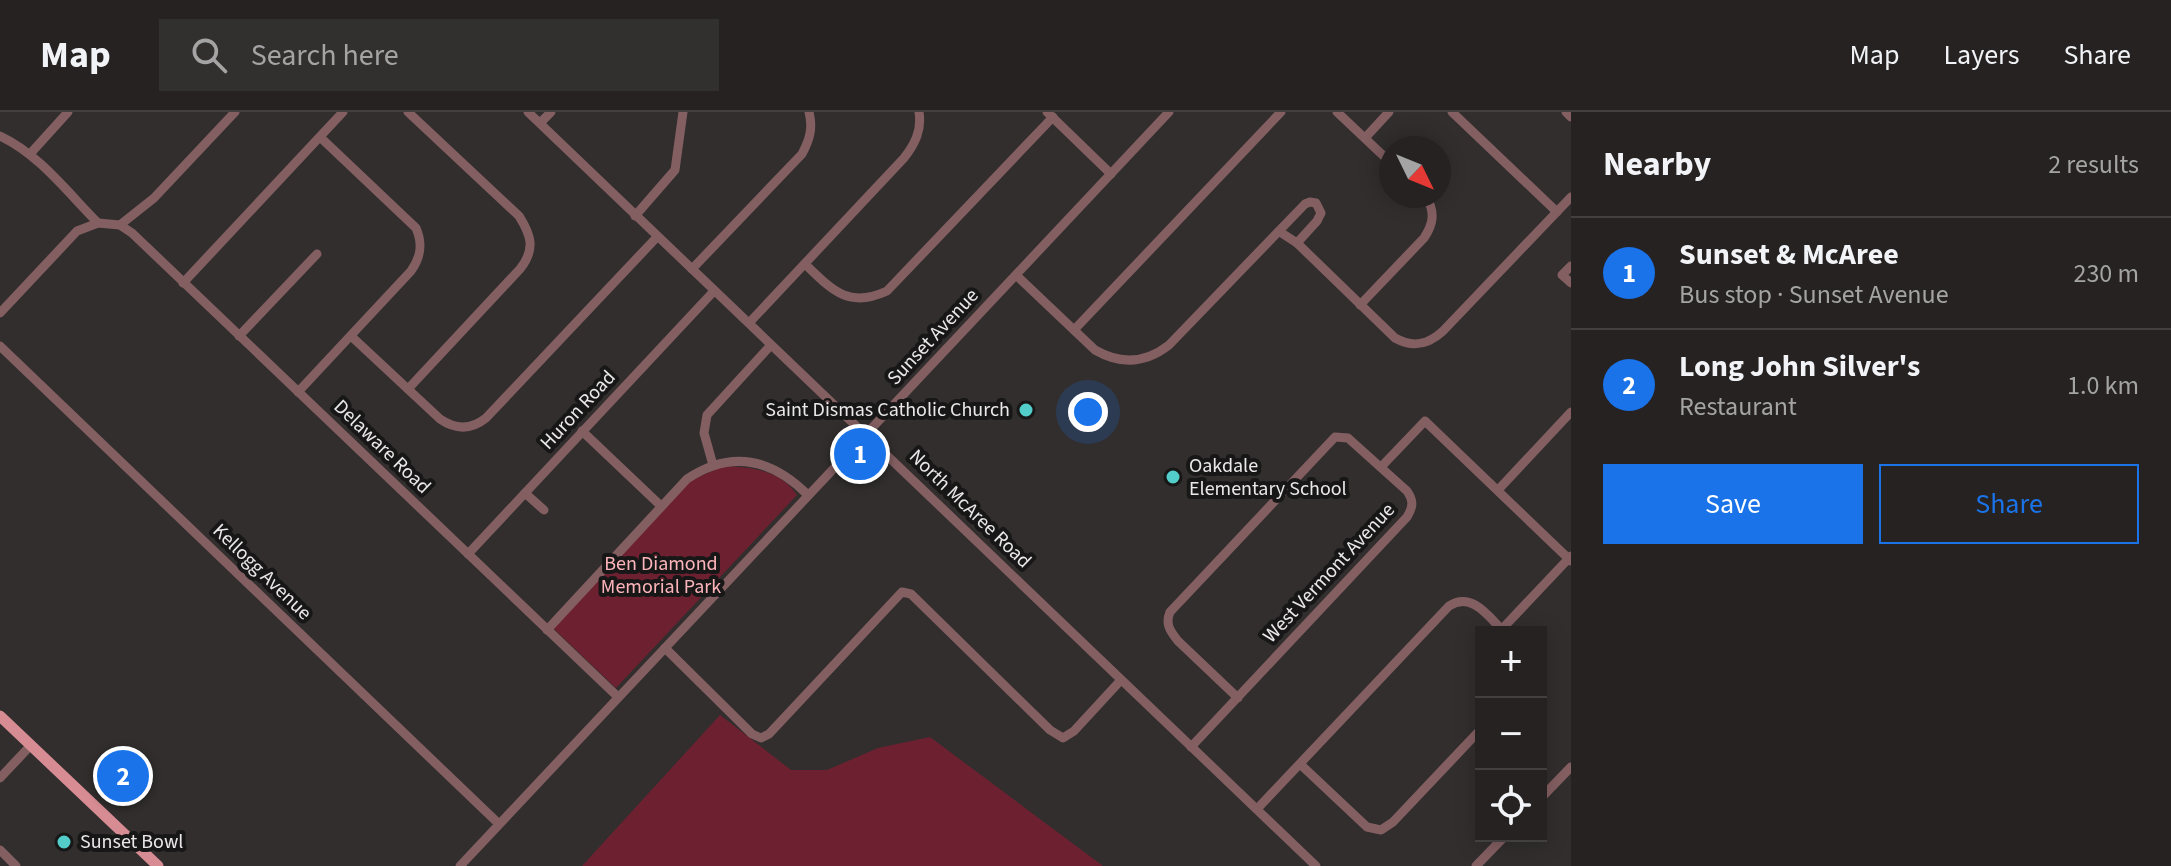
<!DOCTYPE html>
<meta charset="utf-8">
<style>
body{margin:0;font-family:"Source Sans 3",sans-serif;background:#322f2f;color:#f1f3f6}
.controls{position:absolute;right:24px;bottom:24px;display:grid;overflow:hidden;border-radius:0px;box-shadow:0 4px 20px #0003}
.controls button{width:72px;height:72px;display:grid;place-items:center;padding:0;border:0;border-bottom:2px solid #423f40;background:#262222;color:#f1f3f6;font:40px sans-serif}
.compass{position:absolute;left:1379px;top:24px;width:72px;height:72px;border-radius:50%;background:#262222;box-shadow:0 4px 20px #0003;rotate:133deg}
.you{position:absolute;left:1088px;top:300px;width:28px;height:28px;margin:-20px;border:6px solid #fff;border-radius:50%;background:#1a73e8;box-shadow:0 0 0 12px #1a73e833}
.badge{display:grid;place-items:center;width:52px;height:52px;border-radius:50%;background:#1a73e8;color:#fff;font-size:26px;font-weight:700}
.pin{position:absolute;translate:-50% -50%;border:4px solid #fff;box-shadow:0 2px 8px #0006}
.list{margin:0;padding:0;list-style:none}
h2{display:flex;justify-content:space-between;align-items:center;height:104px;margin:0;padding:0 32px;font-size:34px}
h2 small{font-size:26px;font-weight:400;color:#a4a4a5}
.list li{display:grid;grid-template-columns:52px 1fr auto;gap:24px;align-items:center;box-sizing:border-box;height:112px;padding:0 32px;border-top:2px solid #423f40}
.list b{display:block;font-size:30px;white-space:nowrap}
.list p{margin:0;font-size:26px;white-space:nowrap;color:#a4a4a5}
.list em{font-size:26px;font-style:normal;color:#a4a4a5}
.actions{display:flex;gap:16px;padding:24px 32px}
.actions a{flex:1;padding:18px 0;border:2px solid #1a73e8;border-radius:0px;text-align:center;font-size:28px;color:#1a73e8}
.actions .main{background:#1a73e8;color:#fff}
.icon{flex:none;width:44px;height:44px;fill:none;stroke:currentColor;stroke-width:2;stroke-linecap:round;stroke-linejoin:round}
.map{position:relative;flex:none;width:1571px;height:754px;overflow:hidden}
header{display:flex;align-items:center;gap:48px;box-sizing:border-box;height:112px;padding:0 40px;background:#262222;border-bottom:2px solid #423f40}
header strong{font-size:38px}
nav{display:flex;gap:44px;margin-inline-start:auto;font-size:28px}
.search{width:560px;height:72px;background:#322f2f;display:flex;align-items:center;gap:20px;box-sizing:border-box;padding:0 28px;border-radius:0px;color:#a4a4a5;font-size:30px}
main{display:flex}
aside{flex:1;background:#262222}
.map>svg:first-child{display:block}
.green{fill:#6d2130}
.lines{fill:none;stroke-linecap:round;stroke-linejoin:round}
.minor{stroke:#845f62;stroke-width:9}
.major{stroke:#d78c94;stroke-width:11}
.poi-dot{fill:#53cdca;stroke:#181717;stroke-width:3}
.labels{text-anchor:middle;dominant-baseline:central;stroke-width:8;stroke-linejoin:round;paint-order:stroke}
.street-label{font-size:20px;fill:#eae8e8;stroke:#181717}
.poi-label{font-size:20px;fill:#eae8e8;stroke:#181717;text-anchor:start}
.park-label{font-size:20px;fill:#fcb5bb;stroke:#181717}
</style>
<header>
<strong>Map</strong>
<div class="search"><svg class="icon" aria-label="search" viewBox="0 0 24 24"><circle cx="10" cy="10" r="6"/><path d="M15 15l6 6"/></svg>Search here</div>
<nav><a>Map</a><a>Layers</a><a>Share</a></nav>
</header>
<main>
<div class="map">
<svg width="1571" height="754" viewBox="0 0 1571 754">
<rect width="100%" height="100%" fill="#322e2e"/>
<g class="green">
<path d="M723,354C750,355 781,358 797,383L616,576L553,516L690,369Z"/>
<polygon points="720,603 791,658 827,658 878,636 930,625 1103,754 582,754"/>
</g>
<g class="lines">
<g class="minor">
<polyline points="528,0 1316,754"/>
<polyline points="1047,0 1111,62"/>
<polyline points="1337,0 1391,51"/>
<polyline points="1452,0 1557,100"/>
<polyline points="1566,0 1571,5"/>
<polyline points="540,11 551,0"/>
<path d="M0,24C39,42 68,81 98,111"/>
<polyline points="1365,26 1389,0"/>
<polyline points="30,42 68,0"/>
<polyline points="635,104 675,58 683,0"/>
<polyline points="120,113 132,121 618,585"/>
<path d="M1280,120L1297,131L1395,226C1413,236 1428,233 1443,219L1571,85"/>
<path d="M805,152C832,178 848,197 887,179L1053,5"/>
<polyline points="1571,154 1562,163 1571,171"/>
<path d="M692,157L802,42C810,27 813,16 809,0"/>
<path d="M1016,163L1095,238C1121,253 1146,251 1169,233L1305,92L1310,90L1316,91L1321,101L1317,109L1297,131"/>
<polyline points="183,171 343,0"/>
<path d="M1360,193L1424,126C1434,111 1435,100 1426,84"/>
<polyline points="0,201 77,119 98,111 120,113 154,86 235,0"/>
<path d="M749,211L904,46C915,32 922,18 919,0"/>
<polyline points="1074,218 1281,0"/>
<polyline points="239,224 317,142"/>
<path d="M351,224L440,307C456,318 471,318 486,306L657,125"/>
<polyline points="0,234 499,712"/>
<path d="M408,277L520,157C536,137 531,123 519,104L408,0"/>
<path d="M298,280L411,159C421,145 423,132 416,116L320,25"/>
<polyline points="582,319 661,394"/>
<polyline points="713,353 704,321 707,303 771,233"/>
<polyline points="1381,355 1425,309 1571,449"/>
<polyline points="1498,378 1571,300"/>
<polyline points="525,381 544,398"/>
<polyline points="468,442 714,179"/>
<polyline points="1502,517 1571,444"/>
<path d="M547,518L687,367C732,337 772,347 808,383"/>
<polyline points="665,536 752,622 761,626 769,622 902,480 911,482 1050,618 1063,626 1074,619 1121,568"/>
<path d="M1191,635L1407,405C1413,395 1414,389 1407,379L1348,326L1335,325L1170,500C1165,512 1170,519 1178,529L1238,586"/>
<polyline points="1300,652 1367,715 1381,718 1393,710 1481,617"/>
<polyline points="0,666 31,633"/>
<polyline points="1541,686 1571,655"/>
<path d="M1257,697L1449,494C1472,479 1489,505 1504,520"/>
<polyline points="0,738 16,754"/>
<polyline points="460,754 1169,0"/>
<polyline points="1476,754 1505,724"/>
</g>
<polyline class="major" points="0,604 158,754"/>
</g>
<g class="poi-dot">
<circle cx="1026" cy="298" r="8"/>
<circle cx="1173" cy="365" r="8"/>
<circle cx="64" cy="730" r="8"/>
</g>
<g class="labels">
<g class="street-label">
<text transform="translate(933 225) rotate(-47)">Sunset Avenue</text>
<text transform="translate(578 298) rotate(-47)">Huron Road</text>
<text transform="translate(382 335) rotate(44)">Delaware Road</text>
<text transform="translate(970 397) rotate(44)">North McAree Road</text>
<text transform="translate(262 460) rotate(44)">Kellogg Avenue</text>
<text transform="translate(1329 461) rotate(-47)">West Vermont Avenue</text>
</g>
<g class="poi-label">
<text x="1010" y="298" text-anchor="end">Saint Dismas Catholic Church</text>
<text x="1189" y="354">Oakdale<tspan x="1189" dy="23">Elementary School</tspan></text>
<text x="80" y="730">Sunset Bowl</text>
</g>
<g class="park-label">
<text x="661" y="452">Ben Diamond<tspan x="661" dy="23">Memorial Park</tspan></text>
</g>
</g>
</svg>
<div class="controls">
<button>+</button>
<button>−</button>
<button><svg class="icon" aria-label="locate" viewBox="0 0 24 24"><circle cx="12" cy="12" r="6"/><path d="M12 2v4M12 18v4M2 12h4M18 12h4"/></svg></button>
</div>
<svg class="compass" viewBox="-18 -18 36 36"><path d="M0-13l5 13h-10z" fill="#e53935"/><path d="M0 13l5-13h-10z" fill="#a4a4a5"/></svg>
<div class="you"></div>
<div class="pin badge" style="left:860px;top:342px">1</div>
<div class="pin badge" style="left:123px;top:664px">2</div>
</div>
<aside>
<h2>Nearby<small>2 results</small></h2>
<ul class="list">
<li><span class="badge">1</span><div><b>Sunset &amp; McAree</b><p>Bus stop · Sunset Avenue</p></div><em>230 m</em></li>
<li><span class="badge">2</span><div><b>Long John Silver's</b><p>Restaurant</p></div><em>1.0 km</em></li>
</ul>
<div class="actions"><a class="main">Save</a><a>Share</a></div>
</aside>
</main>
